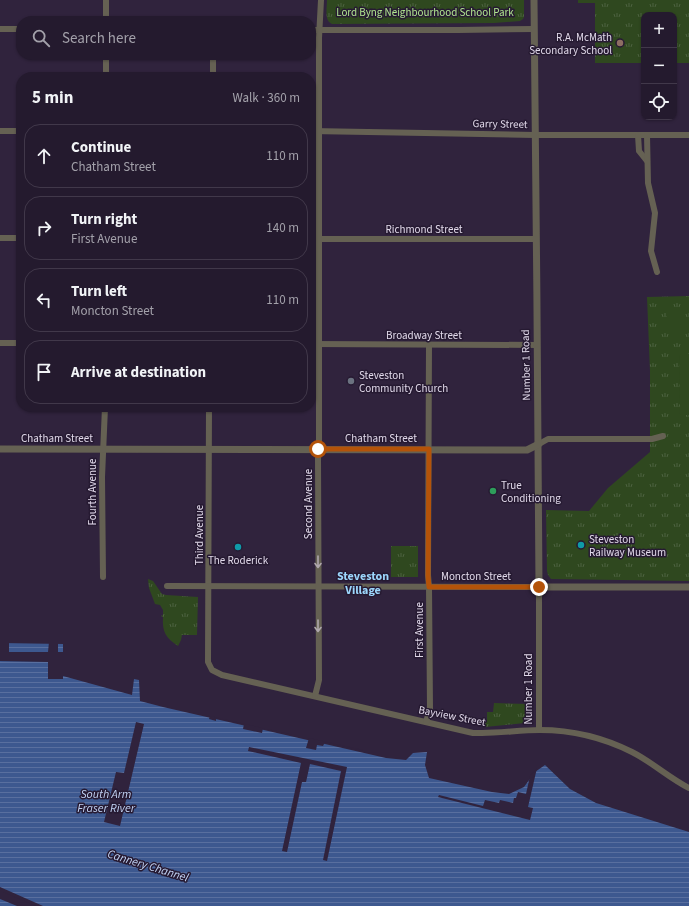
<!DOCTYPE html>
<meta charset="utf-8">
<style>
body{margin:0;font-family:"Source Sans 3",sans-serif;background:#2c2336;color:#f1f3f6}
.controls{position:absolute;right:12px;top:12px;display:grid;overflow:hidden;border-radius:8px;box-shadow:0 1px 3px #0004}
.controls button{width:36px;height:36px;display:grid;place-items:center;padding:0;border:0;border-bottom:1px solid #41384a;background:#241a2e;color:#f1f3f6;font:20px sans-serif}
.stop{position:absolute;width:12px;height:12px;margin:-9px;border:3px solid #b45309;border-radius:50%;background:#fff}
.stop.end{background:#b45309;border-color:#fff;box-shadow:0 1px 4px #0008}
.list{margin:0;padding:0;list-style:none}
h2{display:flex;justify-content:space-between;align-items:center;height:52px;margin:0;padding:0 16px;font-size:17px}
h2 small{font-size:13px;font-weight:400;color:#a3a1aa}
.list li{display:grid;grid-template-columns:26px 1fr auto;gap:12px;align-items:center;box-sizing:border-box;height:64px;margin:0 8px 8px;padding:0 8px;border:1px solid #41384a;border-radius:16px}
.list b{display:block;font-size:15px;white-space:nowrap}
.list p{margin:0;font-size:13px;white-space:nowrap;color:#a3a1aa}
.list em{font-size:13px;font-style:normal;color:#a3a1aa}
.icon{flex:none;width:22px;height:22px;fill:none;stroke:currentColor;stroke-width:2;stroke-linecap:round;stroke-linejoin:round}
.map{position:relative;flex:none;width:689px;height:906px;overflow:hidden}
.search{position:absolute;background:#241a2e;box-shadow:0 1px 3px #0004;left:16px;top:16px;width:300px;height:44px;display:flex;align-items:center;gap:10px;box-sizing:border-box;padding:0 14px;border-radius:16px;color:#a3a1aa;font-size:15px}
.panel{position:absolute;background:#241a2e;box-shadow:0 1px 3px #0004;left:16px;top:72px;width:300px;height:340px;border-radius:16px}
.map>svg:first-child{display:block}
.grass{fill:url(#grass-tufts)}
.pitch{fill:#2f481f}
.water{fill:url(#water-rules)}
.pier{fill:#30233d}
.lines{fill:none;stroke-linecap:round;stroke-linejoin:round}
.minor{stroke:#656153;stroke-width:6}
.tertiary{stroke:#656153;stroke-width:7}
.oneway{stroke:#afa8ad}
.route{stroke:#b45309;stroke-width:5}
.education-dot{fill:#8d6e63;stroke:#261a32;stroke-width:1.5}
.worship-dot{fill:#6b7280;stroke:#261a32;stroke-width:1.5}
.leisure-dot{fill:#2e9e5b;stroke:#261a32;stroke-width:1.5}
.culture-dot{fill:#0f9aa8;stroke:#261a32;stroke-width:1.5}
.labels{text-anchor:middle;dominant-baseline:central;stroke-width:3;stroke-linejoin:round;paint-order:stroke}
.park-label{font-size:11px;fill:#b1e690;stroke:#261a32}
.poi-label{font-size:11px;fill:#e0d8e9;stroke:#261a32;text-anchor:start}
.street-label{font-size:11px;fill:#e0d8e9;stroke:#261a32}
.neighbourhood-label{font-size:12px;font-weight:bold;fill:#9cd6fc;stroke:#261a32}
.water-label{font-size:12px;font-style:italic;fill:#c0d1f2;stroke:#261a32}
</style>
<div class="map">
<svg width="689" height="906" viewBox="0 0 689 906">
<defs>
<pattern id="grass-tufts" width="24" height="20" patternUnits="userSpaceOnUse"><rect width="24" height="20" fill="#2f481f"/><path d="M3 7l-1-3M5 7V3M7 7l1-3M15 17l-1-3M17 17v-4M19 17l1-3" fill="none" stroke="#4d6240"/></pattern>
<pattern id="water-rules" width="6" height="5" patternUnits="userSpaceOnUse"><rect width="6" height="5" fill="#3d588f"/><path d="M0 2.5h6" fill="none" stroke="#596f9f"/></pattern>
</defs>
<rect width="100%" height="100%" fill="#30233d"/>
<g class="grass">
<path d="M327,0H524V17L523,19L520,21L494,23L332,24C324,21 327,8 327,0Z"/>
<polygon points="578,0 689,0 689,63 674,63 674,15 644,15 644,63 595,63 595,3 578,3"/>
<polygon points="689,296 689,581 551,579 548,575 547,571 546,510 589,511 608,488 650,452 650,371 647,297"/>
<rect x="391" y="546" width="27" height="31"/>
<path d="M148,579L153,581L162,594L166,595L198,597L197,635H182L181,640L178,646C166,638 162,632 163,617L161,616L163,615V610L160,605L155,604L149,588Z"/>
<polygon points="494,703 529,704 530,718 528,721 525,723 485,727 485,721 487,721 487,712 493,712"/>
</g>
<g class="pitch">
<rect x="667" y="309" width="15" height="19"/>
<polygon points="679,354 689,354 689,415 680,415"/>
</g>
<g class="water">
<polygon points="0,643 63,644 63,676 132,695 134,679 139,680 140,701 163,707 386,758 406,760 413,753 427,752 425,765 429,778 492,792 509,794 524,787 535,772 545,765 570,789 596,803 689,832 689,906 41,906 0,888"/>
<polygon points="0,899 17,906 0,906"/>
</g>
<g class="pier">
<polygon points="0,641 9,641 9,652 48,652 49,642 58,642 58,652 63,652 63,679 48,679 48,662 0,661"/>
<polygon points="210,716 294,735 263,728 262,733 243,729 244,724 216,718 216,721 209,719"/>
<polygon points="136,722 144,724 120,826 104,822 116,772 124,773"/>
<polygon points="309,738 363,750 363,751 325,742 323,746 317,745 316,750 306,748"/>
<polygon points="249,747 347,767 327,861 323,860 341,771 310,764 306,782 302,782 287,852 282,851 301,763 248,751"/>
<polygon points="537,768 528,807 533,808 530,820 438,797 439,795 483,806 485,800 499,803 500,800 513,803 514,798 516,798 518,792 526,794 530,776"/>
<polygon points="0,887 43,906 36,906 3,892 0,890"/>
</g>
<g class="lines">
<g class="minor">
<polyline points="106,0 106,21"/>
<polyline points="0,29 21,29"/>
<polyline points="311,30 458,30 534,29"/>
<polyline points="106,77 106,55"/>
<polyline points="213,77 213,55"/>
<polyline points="0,131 21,131"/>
<polyline points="311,131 535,135 689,135"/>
<polyline points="638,135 639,151 647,161"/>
<polyline points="647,135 648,183 655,213 651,251 657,272"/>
<polyline points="0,238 21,238"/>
<polyline points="311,239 536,239"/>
<polyline points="0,343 21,343"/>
<polyline points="311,344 537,345"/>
<path d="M209,407L208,662L212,670L222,675L473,733H482C501,733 521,730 540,730C571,730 604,738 632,752C652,762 669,778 689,788"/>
<polyline points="539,444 548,439 652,439 663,436"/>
<polyline points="103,577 102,477 105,407"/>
<polyline points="167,586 539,587 539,730"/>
<polyline points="315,696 319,680 318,459 319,439 319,38 321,0"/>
<polyline points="426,722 430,709 429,587 428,575 429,345"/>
</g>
<g class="tertiary">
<path d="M534,0C535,196 539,391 539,587H689"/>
<polyline points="0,449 527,450 539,444"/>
</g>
</g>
<defs><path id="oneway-shaft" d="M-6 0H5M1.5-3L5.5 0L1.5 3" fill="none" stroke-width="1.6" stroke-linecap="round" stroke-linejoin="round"/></defs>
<g class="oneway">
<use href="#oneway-shaft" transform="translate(318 562) rotate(90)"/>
<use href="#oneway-shaft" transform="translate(318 626) rotate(90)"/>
</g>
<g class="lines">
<polyline class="route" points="318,449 429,449 428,576 429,587 539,587"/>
</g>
<circle class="education-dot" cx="620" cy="43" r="4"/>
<circle class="worship-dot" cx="351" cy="381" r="4"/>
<circle class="leisure-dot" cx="493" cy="491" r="4"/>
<g class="culture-dot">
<circle cx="581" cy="545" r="4"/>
<circle cx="238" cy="547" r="4"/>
</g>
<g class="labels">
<g class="park-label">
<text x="425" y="12">Lord Byng Neighbourhood School Park</text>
</g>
<g class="poi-label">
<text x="612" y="37" text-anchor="end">R.A. McMath<tspan x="612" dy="13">Secondary School</tspan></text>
<text x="359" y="375">Steveston<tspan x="359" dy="13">Community Church</tspan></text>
<text x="501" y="485">True<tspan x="501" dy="13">Conditioning</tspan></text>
<text x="589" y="539">Steveston<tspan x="589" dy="13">Railway Museum</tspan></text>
<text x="238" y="560" text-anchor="middle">The Roderick</text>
</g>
<g class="street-label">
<text transform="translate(500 124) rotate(1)">Garry Street</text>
<text x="424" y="229">Richmond Street</text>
<text x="424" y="335">Broadway Street</text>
<text transform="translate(526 365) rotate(-91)">Number 1 Road</text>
<text x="57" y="438">Chatham Street</text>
<text x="381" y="438">Chatham Street</text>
<text transform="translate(92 492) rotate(-90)">Fourth Avenue</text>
<text transform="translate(308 504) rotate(-90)">Second Avenue</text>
<text transform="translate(199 535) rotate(-90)">Third Avenue</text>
<text x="476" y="576">Moncton Street</text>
<text transform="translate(419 630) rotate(-90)">First Avenue</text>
<text transform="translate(528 689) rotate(-90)">Number 1 Road</text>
<text transform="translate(452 716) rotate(11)">Bayview Street</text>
</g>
<g class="neighbourhood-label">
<text x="363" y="576">Steveston<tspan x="363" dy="14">Village</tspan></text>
</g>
<g class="water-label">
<text x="106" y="794">South Arm<tspan x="106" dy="14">Fraser River</tspan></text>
<text transform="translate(148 866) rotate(17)">Cannery Channel</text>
</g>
</g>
</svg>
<div class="controls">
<button>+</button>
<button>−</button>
<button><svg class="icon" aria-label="locate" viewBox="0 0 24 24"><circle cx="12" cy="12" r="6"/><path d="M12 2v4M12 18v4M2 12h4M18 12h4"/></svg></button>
</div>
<div class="stop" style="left:318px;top:449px"></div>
<div class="stop end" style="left:539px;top:587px"></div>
<div class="search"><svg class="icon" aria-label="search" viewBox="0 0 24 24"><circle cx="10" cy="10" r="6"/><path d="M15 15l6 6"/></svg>Search here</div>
<section class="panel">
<h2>5 min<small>Walk · 360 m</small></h2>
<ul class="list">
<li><svg class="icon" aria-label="ahead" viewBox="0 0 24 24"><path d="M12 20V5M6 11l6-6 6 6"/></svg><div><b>Continue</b><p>Chatham Street</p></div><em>110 m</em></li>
<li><svg class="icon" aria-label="right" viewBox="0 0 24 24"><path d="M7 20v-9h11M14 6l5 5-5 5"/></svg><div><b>Turn right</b><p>First Avenue</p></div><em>140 m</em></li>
<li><svg class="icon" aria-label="left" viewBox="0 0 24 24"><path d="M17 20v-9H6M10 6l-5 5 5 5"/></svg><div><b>Turn left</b><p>Moncton Street</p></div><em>110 m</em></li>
<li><svg class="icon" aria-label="arrive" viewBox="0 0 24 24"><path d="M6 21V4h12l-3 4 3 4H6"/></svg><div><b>Arrive at destination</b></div></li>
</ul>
</section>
</div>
